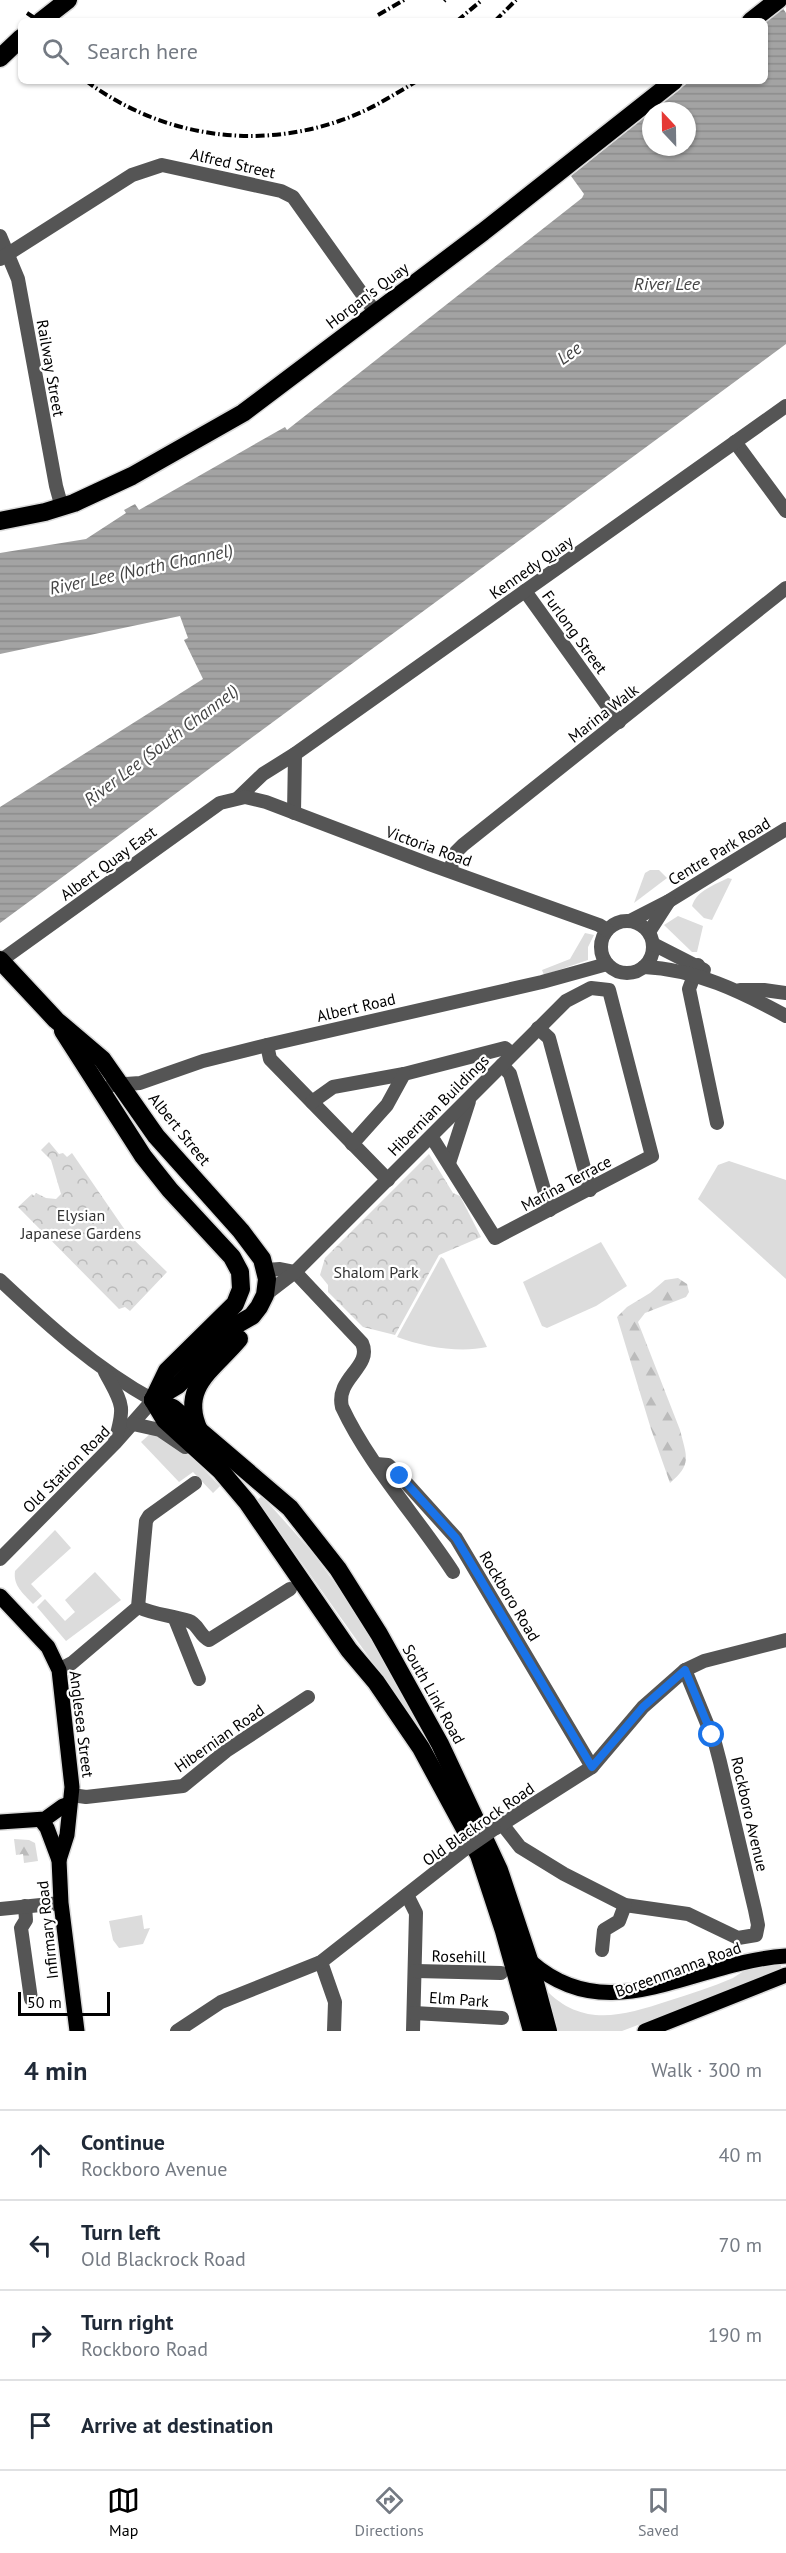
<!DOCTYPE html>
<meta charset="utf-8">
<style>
body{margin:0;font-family:"PT Sans",sans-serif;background:#f6f6f7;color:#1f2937}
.compass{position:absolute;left:642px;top:102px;width:54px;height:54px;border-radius:50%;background:#fff;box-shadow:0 2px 4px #0004;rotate:338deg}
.scale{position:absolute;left:18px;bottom:15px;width:92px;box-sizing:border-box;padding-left:6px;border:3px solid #000;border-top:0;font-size:16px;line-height:21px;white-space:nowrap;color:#000;-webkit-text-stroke:4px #fff;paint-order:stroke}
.stop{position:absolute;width:18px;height:18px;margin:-14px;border:4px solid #1a73e8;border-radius:50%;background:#fff}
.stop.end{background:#1a73e8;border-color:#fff;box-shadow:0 2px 6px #0008}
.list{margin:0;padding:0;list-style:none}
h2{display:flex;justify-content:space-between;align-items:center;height:78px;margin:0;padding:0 24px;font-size:26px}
h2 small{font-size:20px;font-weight:400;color:#747a83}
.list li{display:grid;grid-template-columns:39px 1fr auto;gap:18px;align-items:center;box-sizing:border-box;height:90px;padding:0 24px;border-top:2px solid #e0e1e3}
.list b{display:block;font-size:22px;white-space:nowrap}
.list p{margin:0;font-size:20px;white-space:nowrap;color:#747a83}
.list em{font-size:20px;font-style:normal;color:#747a83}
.icon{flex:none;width:33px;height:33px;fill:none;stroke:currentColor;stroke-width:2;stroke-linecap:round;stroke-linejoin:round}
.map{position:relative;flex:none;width:786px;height:2031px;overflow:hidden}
.search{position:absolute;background:#fff;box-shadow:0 2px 4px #0004;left:18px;right:18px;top:18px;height:66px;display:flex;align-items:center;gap:15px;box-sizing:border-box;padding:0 21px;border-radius:9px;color:#747a83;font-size:22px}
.sheet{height:438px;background:#fff}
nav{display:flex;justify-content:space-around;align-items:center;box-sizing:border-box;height:84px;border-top:2px solid #e0e1e3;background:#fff;font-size:16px;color:#747a83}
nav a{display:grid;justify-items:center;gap:3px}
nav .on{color:#000}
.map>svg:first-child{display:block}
.grass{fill:#dcdcdc}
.forest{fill:url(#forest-firs)}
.park{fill:url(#park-crowns)}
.water{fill:url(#water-rules)}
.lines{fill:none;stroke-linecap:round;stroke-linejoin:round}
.major-casing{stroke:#dbdbdb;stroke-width:18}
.highway-casing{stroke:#dbdbdb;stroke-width:21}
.minor{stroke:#555;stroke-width:14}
.major{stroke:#000;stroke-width:15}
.highway{stroke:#000;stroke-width:18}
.rail{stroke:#000;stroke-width:4;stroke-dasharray:9 3 1.5 3;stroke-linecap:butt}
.minor-bridge{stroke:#555;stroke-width:14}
.route{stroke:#1a73e8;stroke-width:8}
.labels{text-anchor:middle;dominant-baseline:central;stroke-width:4.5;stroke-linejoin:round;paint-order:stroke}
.street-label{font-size:16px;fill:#000;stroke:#fff}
.park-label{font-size:16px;fill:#333;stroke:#fff}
.water-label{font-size:18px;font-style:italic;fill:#444;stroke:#fff}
</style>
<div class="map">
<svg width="786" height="2031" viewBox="0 0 786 2031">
<defs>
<pattern id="forest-firs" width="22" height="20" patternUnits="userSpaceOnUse" patternTransform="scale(1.5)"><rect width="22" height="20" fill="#dcdcdc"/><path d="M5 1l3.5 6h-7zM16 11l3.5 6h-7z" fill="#bbb"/></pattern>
<pattern id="park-crowns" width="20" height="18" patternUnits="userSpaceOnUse" patternTransform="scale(1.5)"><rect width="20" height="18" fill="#dcdcdc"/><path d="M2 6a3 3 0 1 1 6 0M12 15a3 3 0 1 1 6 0" fill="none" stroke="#bbb"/></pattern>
<pattern id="water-rules" width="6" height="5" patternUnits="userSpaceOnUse" patternTransform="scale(1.5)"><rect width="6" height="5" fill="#a3a3a3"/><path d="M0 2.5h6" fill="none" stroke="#8b8b8b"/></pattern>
</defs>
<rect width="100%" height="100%" fill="#fff"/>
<g class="grass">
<polygon points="650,870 659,870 667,878 634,903 645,873"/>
<path d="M728,878L732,879L712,920L704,918L692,906C697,890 715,885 728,878Z"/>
<polygon points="678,916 703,926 697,952 692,952 664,925"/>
<polygon points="585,933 594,935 588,947 588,960 544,975 542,970 570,959"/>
<polygon points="729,1161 786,1180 786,1279 698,1199 718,1165"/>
<polygon points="601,1242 627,1286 596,1306 547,1328 542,1326 523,1282"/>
<path d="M441,1257L444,1259L487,1347C460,1353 423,1347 397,1337Z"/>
<path d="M150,1434C174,1434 204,1470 220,1486L213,1493L193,1472L179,1482L141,1442Z"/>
<polygon points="262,1496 312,1552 345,1597 433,1743 430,1747 393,1691 257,1500"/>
<path d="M55,1530L71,1548L31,1584L42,1596L33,1604C23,1593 13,1586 15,1571Z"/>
<polygon points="95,1572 121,1600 66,1641 37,1607 45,1599 65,1621 75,1612 65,1600"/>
<polygon points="142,1915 144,1929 150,1928 143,1944 119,1948 113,1940 109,1921"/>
<path d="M781,1964V1969L775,1973L622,2031H556L545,1989C582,2028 622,2016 668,2001C690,1994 712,1987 733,1978C738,1975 743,1971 749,1968C758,1965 771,1965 781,1964Z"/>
</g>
<g class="forest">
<path d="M678,1278L687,1284L689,1292L686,1297L645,1313L638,1322L680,1430C687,1458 692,1464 670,1483L651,1429L617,1317L627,1307L650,1293L665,1280Z"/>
<polygon points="14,1839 29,1840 35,1843 38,1861 24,1863 23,1854 16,1855"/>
</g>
<g class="park">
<polygon points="49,1142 59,1154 63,1153 67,1157 72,1153 127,1233 167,1272 130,1311 125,1307 119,1309 18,1207 32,1194 34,1196 36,1193 46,1198 56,1199 61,1194 51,1160 41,1150"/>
<polygon points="429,1154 453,1193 460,1196 481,1237 439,1255 395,1335 363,1327 328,1292 328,1285 320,1275 325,1258"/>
</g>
<polygon class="water" points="782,7 786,13 786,344 0,923 0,807 203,679 184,640 188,638 180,616 0,654 0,553 86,539 126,513 124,510 135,504 139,510 285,427 287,430 582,198 584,194 571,176 651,112 651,147 687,147 687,111 653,111 690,81 765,81 765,21"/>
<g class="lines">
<g class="major-casing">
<g id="major">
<polyline points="0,1596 48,1647 59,1670 72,1787 67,1835 59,1860"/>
<polyline points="41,1820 47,1828 59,1860 61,1903 77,2031"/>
<polyline points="0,1822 45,1819 63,1806 69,1804"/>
<path d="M531,1962C610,2031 692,1962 786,1956"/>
<polyline points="645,2031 786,1975"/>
</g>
</g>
<g class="highway-casing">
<g id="highway">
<polyline points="41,21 68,0"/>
<polyline points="751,21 778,0"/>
<polyline points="0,58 21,38"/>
<polyline points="0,521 45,512 74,503 132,476 243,413 483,232 674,81"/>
<polyline points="0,960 56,1020 102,1059 156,1136 241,1231 262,1259 267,1279 265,1295 259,1307 252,1316 238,1324 178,1385 153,1400"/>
<polyline points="63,1031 143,1156 170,1190 232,1257 240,1272 241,1289 235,1304 167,1371 153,1400"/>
<polyline points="153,1400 173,1408 290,1508 338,1569 379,1634 440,1744 499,1870 529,1960 548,2031"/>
<polyline points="153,1400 165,1420 220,1470 247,1502 349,1650 376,1682 421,1748 479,1855 504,1931 532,2031"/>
<path d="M199,1430C179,1387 214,1369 239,1339"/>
</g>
</g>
<g class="minor">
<polyline points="0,236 18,279 56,486 62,508"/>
<polyline points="0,259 132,175 162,165 281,191 293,197 375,312"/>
<polyline points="735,442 786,511"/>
<polyline points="525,591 619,722"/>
<polyline points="238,798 263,774 295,754 786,406"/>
<polyline points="294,813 295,754"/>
<polyline points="450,870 456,852 463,845 786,588"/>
<circle cx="627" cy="947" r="26"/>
<polyline points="630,921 669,901 786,829"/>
<polyline points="649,932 669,901"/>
<polyline points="653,944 704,970"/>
<polyline points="0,961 220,803 245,797 266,802 429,864 599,925 607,930"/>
<polyline points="698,965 689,989 717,1123"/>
<path d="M644,967C695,969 742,992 786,1016"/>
<polyline points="740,990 764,990 786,993"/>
<polyline points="538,1028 549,1038 590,1190"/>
<polyline points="267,1045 270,1059 388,1180"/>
<polyline points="502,1065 510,1074 550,1210"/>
<polyline points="112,1085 140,1083 203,1061 267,1045 542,982 607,964"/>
<polyline points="312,1102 333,1087 404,1074 505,1048 512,1054"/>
<polyline points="352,1144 387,1105 404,1074"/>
<polyline points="449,1163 469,1101"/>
<polyline points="266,1270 280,1269 295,1272"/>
<path d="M295,1272L362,1343C373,1367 335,1378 342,1407C369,1465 418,1518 453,1572"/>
<path d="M0,1280C48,1325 95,1368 153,1400L115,1443L0,1559"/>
<polyline points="265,1295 295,1272 566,1001 591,988 609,990 652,1156 495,1238 431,1136"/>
<path d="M105,1372C122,1404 126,1404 115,1441"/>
<polyline points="133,1424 160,1430 185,1447"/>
<polyline points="376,1464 388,1465 400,1476 456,1538 592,1767"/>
<path d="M138,1607C155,1615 171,1615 189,1621C198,1624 200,1636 209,1640L290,1589"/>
<polyline points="175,1619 199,1679"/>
<polyline points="59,1670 72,1663 138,1607 146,1521 149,1516 195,1483"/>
<polyline points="72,1795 86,1797 183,1786 226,1751 308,1697"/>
<polyline points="502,1824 520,1847 564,1874 625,1905 688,1914 738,1938 756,1935 758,1925 755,1910 720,1762 715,1743 685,1670"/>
<polyline points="496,1828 592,1767 643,1707 685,1670 704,1661 786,1640"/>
<polyline points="407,1895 416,1913 413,2031"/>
<polyline points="25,1906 26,1920 21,1928 31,1999"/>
<polyline points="0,1909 61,1903"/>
<polyline points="602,1950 604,1930 619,1921 625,1905"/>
<polyline points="321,1962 335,2002 334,2031"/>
<polyline points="416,1971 501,1973"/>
<polyline points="414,2013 502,2018"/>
<polyline points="177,2031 221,2002 321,1962 465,1849"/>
</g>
<use href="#major" class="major"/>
<use href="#highway" class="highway"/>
<g class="rail">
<polyline points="444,1 445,0"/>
<polyline points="27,13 39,21"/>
<polyline points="378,15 404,0"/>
<polyline points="457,21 482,0"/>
<polyline points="495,21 516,0"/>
<path d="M86,81C159,135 252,151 339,121C367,112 392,96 417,81"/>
</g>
<polyline class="minor-bridge" points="465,1849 494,1829"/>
</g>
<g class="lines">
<polyline class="route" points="400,1476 456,1538 592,1767 643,1707 685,1670 712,1735"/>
</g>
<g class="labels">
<g class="street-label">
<text transform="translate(233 163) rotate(13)">Alfred Street</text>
<text transform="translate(367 295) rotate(-37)">Horgan's Quay</text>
<text transform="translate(51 368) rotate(80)">Railway Street</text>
<text transform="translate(531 567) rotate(-35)">Kennedy Quay</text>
<text transform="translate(575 632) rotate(54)">Furlong Street</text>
<text transform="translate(603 713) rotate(-38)">Marina Walk</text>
<text transform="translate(429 846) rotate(20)">Victoria Road</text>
<text transform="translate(719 851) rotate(-31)">Centre Park Road</text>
<text transform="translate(108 863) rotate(-36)">Albert Quay East</text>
<text transform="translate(356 1007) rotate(-13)">Albert Road</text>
<text transform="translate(438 1105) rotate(-45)">Hibernian Buildings</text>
<text transform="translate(180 1129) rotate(51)">Albert Street</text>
<text transform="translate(566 1183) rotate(-28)">Marina Terrace</text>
<text transform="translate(66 1469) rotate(-45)">Old Station Road</text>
<text transform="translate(510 1596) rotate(59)">Rockboro Road</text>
<text transform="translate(434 1694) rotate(61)">South Link Road</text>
<text transform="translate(82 1724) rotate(83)">Anglesea Street</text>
<text transform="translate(219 1738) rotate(-35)">Hibernian Road</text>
<text transform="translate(750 1814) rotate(77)">Rockboro Avenue</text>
<text transform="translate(478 1824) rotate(-35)">Old Blackrock Road</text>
<text transform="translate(47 1930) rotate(-96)">Infirmary Road</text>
<text transform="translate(459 1956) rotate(1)">Rosehill</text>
<text transform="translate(678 1969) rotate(-20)">Boreenmanna Road</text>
<text transform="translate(459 1999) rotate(4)">Elm Park</text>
</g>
<g class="park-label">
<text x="81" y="1215">Elysian<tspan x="81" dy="18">Japanese Gardens</tspan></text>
<text x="376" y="1272">Shalom Park</text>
</g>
<g class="water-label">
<text x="667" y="283">River Lee</text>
<text transform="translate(569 353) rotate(-36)">Lee</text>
<text transform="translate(141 569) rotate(-12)">River Lee (North Channel)</text>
<text transform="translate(161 745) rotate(-37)">River Lee (South Channel)</text>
</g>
</g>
</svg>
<svg class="compass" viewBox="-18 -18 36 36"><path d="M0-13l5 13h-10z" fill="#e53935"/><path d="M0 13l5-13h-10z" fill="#747a83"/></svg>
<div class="scale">50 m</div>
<div class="stop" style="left:712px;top:1735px"></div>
<div class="stop end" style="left:400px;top:1476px"></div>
<div class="search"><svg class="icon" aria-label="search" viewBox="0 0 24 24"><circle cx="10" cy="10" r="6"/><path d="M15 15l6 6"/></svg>Search here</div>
</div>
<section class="sheet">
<h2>4 min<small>Walk · 300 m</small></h2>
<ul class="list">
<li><svg class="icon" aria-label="ahead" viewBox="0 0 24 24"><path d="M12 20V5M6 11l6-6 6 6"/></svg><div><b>Continue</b><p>Rockboro Avenue</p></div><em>40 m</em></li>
<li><svg class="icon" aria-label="left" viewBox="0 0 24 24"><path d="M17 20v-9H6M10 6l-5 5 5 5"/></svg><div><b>Turn left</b><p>Old Blackrock Road</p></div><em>70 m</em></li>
<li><svg class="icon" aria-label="right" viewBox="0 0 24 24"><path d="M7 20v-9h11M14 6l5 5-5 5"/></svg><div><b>Turn right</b><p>Rockboro Road</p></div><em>190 m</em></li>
<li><svg class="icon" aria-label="arrive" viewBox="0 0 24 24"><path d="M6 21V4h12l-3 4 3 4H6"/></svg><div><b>Arrive at destination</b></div></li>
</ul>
</section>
<nav>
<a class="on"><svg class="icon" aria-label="map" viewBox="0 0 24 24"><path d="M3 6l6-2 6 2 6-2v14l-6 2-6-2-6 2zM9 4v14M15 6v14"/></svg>Map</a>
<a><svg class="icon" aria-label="directions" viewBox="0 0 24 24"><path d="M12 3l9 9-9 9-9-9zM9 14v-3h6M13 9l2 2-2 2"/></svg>Directions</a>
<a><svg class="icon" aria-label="saved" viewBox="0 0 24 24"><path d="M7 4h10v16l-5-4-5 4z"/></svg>Saved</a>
</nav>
